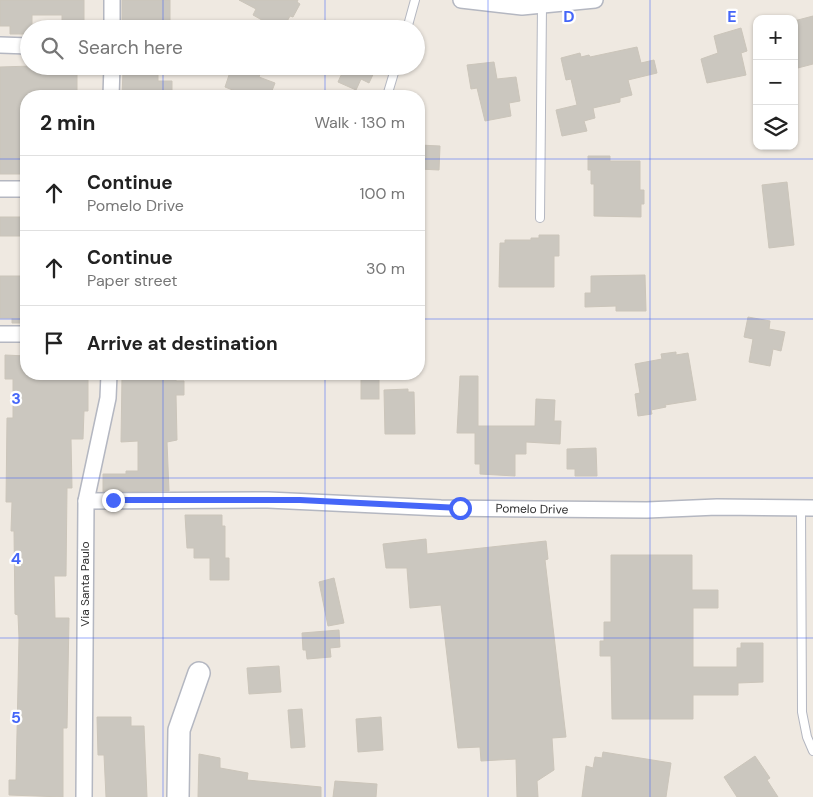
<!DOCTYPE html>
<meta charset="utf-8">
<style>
body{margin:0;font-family:"DM Sans",sans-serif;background:#f6f6f6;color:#222}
.controls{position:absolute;right:15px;top:15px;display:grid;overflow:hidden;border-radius:10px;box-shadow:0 1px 4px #0004}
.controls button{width:45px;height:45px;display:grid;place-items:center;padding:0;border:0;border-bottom:1px solid #e0e0e0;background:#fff;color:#222;font:25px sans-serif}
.stop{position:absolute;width:15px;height:15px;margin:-11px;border:4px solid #4566f8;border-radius:50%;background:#fff}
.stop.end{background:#4566f8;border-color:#fff;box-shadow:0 1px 5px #0008}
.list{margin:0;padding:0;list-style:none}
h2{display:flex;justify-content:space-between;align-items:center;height:65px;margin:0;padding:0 20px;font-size:21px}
h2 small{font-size:16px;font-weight:400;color:#767676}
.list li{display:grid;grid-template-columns:32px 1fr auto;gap:15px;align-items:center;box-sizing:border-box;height:75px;padding:0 20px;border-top:1px solid #e0e0e0}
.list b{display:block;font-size:19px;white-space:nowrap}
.list p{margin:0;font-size:16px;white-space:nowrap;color:#767676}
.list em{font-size:16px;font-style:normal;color:#767676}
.icon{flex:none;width:28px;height:28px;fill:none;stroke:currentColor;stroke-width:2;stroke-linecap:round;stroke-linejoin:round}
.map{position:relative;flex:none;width:813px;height:797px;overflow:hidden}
.search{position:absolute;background:#fff;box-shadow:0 1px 4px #0004;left:20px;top:20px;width:405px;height:55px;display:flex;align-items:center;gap:12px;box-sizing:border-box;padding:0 18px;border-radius:28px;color:#767676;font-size:19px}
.panel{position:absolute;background:#fff;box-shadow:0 1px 4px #0004;left:20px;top:90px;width:405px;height:290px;border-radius:20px}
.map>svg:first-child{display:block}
.building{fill:#cbc7bf;stroke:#cbc5ba}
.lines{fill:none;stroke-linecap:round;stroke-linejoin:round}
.lane-casing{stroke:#b4b7c1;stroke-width:10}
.street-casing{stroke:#b4b7c1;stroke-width:18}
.secondary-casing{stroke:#b4b7c1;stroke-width:24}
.lane{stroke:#fff;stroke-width:8}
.street{stroke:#fff;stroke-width:15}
.secondary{stroke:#fff;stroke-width:21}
.route{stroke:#4566f8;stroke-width:6}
.grid{fill:none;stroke:#4566f8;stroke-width:1;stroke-opacity:0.55}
.labels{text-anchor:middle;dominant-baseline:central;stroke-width:4.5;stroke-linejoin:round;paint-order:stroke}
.street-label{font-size:12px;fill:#2e2e2e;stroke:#fff}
.grid-label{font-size:16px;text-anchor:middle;font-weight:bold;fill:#4566f8;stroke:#fff;stroke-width:4.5;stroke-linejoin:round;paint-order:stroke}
</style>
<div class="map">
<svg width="813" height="797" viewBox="0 0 813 797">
<rect width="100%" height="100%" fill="#efe9e1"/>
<g class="building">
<polygon points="0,0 84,0 84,29 62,29 62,15 32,15 32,29 29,29 29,34 10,34 10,26 0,26"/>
<polygon points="122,0 170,0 170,22 156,22 155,29 122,29"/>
<polygon points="239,0 298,0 297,2 300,4 293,17 290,16 285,25 282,23 278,29 253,15 256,9"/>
<polygon points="813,16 813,64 794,69 794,21"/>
<polygon points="741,28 747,51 741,53 746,75 707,83 701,59 718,53 714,36"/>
<polygon points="637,47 641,63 654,60 657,73 628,80 632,95 620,98 620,102 593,108 595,118 584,121 587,131 562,136 556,110 577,105 571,79 566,80 561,58 580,53 581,57 589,55 590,57"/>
<polygon points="494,62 497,79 516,77 520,101 509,103 511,116 485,121 477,88 471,89 467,65"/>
<polygon points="32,66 77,67 77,96 26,96 26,174 0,174 0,67"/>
<polygon points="232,66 263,66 259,77 275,83 270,96 248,96 225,87"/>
<polygon points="333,66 377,66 369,83 361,79 356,90 338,82 343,71"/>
<polygon points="158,70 158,81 172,81 172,96 122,96 123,71"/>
<polygon points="419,145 440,146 439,170 419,169"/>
<polygon points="588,156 610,156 610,161 640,161 640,190 644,190 644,204 641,204 641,217 594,216 594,184 591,184 591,170 588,170"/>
<polygon points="787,182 794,245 769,248 762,185"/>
<rect x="0" y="217" width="26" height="19"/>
<polygon points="539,235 559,235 559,256 554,256 554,287 499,287 500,243 505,243 505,240 531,240 531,238 539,238"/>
<polygon points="645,275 646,311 616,311 616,306 585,307 585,293 591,293 591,276"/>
<polygon points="0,276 26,276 26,323 12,323 12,318 0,318"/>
<polygon points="748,317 770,321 769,329 785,332 781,351 773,349 770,366 749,362 753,339 744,337"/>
<polygon points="676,352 676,355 688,353 696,400 665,405 666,407 651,410 652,414 638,416 635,394 640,393 635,364 662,359 661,354"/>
<polygon points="5,355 26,356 26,374 88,374 88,411 84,411 83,439 71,439 72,488 67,488 66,576 54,576 55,618 69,618 67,728 63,728 63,797 9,795 9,780 16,780 19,638 18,615 15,614 14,531 11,531 12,502 6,502 7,418 13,418 13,379 5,379"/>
<rect x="361" y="374" width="18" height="25"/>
<polygon points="122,376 176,376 176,381 184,381 184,395 176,395 177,440 167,442 169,491 103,492 103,474 126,474 126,471 138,471 138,441 121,442"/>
<polygon points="460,376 478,376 478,426 535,426 536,399 555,400 554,421 561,421 560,444 526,442 526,454 515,454 515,476 480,474 480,464 475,464 475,433 457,433"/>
<polygon points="408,389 408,392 414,392 415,434 385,434 384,390"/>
<polygon points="596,448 597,476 575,476 575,469 567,469 567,449"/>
<polygon points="185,515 222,515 222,526 225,526 225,558 229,558 229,580 210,580 210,558 194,558 194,548 187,548"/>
<polygon points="426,539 427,554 546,541 548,559 545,560 566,737 552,738 554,770 537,781 538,797 517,797 516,759 481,761 480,747 458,748 441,605 410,608 407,568 386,568 383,544"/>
<polygon points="611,555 692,555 692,590 718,590 718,608 693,608 693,667 737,667 737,648 741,648 741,643 763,643 763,682 738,683 738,695 693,695 693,719 612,719 611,656 600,656 600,641 604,641 604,622 611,622"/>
<polygon points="334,578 344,623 328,626 319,582"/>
<polygon points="339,630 340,647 330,648 331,657 307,659 306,650 303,650 302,633"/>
<polygon points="279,666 281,692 249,694 247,668"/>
<polygon points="302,709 305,747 291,748 288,710"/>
<polygon points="97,717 131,717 131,726 144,726 147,797 106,797 104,755 98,755"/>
<polygon points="381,717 383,750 358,752 356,719"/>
<polygon points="603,752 671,763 666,797 582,797 586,766 593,768 595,757 602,758"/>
<polygon points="199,754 220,758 220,768 248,773 247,780 321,787 321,797 198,797"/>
<polygon points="755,756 770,778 767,780 778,797 737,797 724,777"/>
<polygon points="335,781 377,784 376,797 333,797"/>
</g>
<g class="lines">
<g class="lane-casing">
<g id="lane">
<polyline points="407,29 415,0"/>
<polyline points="387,96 396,66"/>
<polyline points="540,218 542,5"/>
<polyline points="801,508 802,712 807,737 813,751"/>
</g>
</g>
<g class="street-casing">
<g id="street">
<polyline points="112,0 112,29"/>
<polyline points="461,0 522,7 595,0"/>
<polyline points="0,45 29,46"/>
<polyline points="111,96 112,66"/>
<polyline points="0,189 26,189"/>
<polyline points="0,334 26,334"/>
<polyline points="86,501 268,500 441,508 647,510 717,507 813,508"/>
<polyline points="84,797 86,501 108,398 109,374"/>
</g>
</g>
<g class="secondary-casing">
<polyline id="secondary" points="178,797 179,730 199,673"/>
</g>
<use href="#lane" class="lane"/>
<use href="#street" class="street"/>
<use href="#secondary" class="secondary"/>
</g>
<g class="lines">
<polyline class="route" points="113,500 300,500 460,508"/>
</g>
<path class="grid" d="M163,0V29M325,0V29M488,0V797M650,0V797M163,66V96M325,66V96M0,159H26M419,159H813M0,319H26M419,319H813M163,374V797M325,374V797M0,478H813M0,638H813"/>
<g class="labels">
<g class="street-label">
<text transform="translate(532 509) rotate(1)">Pomelo Drive</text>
<text transform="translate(85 584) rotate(-90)">Via Santa Paulo</text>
</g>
</g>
<g class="grid-label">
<text x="569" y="22">D</text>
<text x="732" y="22">E</text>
<text x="16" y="404">3</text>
<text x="16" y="564">4</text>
<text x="16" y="723">5</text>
</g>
</svg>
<div class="controls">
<button>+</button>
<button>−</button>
<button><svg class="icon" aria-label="layers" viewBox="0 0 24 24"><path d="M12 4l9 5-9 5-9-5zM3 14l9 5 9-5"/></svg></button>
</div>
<div class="stop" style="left:460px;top:508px"></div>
<div class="stop end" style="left:113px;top:500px"></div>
<div class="search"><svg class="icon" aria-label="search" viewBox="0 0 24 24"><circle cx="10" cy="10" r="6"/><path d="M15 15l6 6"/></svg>Search here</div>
<section class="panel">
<h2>2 min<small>Walk · 130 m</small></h2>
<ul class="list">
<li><svg class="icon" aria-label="ahead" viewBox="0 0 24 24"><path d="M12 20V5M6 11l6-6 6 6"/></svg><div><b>Continue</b><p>Pomelo Drive</p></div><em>100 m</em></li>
<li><svg class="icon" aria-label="ahead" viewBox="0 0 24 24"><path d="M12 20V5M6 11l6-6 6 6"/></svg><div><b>Continue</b><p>Paper street</p></div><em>30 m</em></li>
<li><svg class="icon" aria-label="arrive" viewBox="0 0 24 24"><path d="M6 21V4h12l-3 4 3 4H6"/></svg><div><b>Arrive at destination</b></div></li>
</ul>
</section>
</div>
